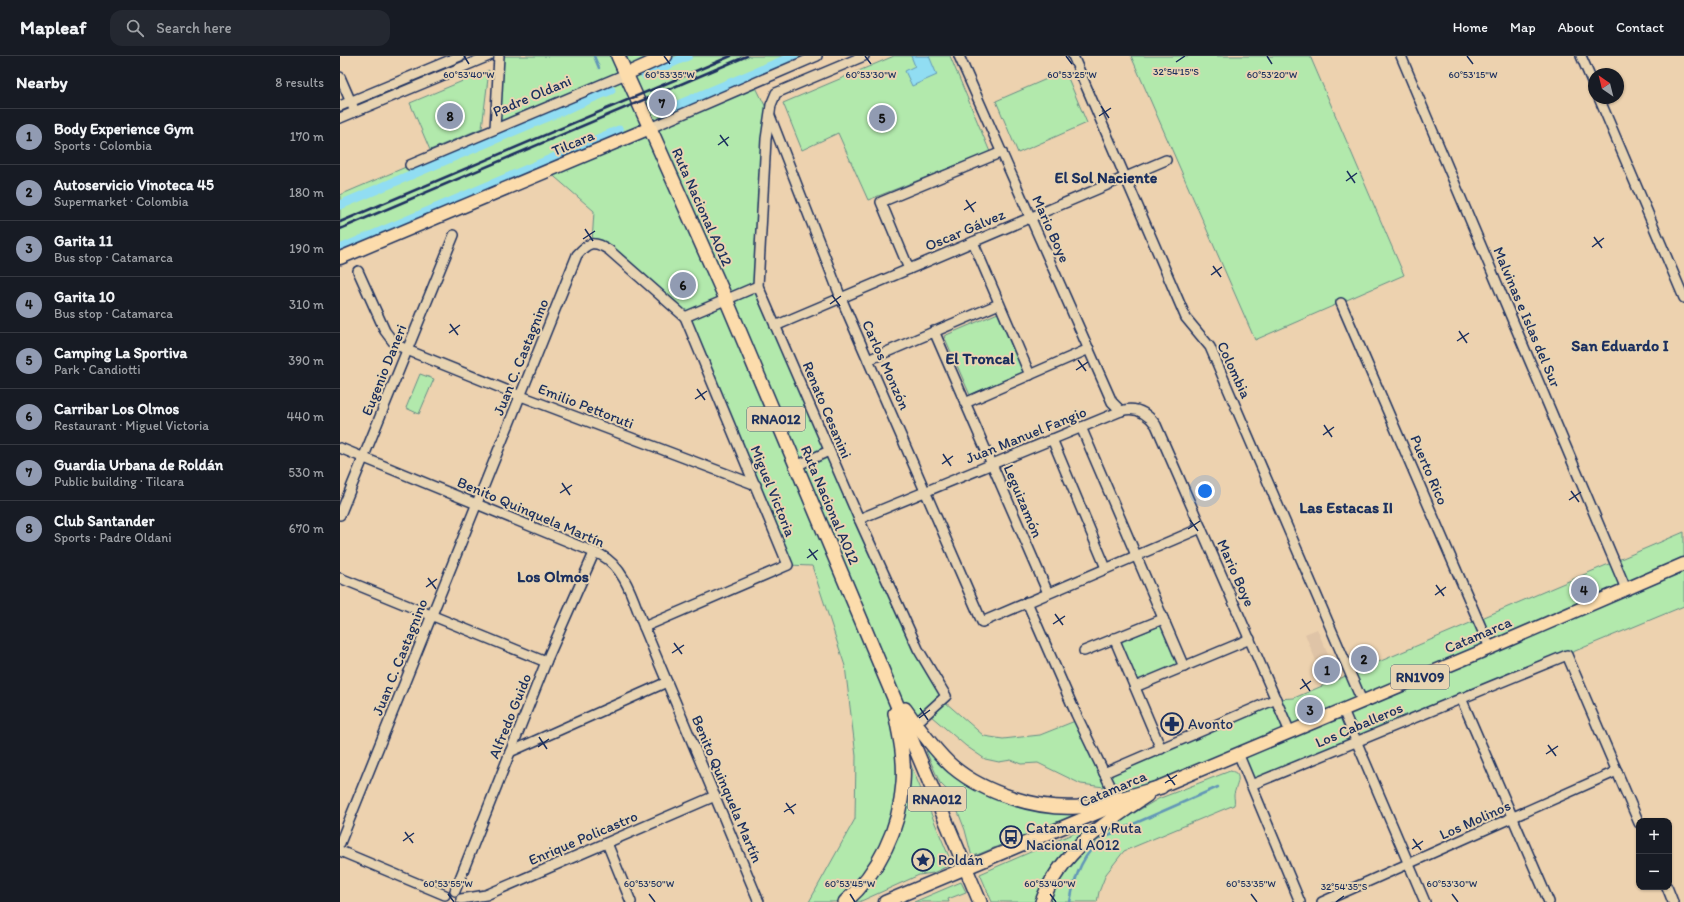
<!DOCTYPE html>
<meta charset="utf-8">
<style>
body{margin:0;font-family:Itim,sans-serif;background:#242831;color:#f1f3f6}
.controls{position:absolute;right:12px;bottom:12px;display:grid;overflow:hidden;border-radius:8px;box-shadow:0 1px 3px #0004}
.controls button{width:36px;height:36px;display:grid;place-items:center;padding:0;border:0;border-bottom:1px solid #363941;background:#171b24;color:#f1f3f6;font:20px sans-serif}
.compass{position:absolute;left:1248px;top:12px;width:36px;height:36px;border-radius:50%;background:#171b24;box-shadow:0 1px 3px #0004;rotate:325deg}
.you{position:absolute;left:865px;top:435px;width:14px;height:14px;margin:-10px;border:3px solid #fff;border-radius:50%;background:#1a73e8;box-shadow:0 0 0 6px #1a73e833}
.badge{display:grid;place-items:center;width:26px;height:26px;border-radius:50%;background:#919bb2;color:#111;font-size:13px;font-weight:700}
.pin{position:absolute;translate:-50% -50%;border:2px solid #fff;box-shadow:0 1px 4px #0006}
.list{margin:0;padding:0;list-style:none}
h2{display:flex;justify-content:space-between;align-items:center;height:52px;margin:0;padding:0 16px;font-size:17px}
h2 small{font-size:13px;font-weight:400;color:#9ea1a6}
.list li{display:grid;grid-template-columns:26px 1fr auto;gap:12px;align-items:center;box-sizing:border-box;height:56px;padding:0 16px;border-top:1px solid #363941}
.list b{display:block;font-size:15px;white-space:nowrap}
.list p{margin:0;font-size:13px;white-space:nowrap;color:#9ea1a6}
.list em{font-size:13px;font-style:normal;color:#9ea1a6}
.icon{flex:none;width:22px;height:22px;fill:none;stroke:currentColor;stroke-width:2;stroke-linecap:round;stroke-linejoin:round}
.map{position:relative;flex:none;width:1344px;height:846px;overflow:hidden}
header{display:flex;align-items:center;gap:24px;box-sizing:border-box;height:56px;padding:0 20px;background:#171b24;border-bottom:1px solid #363941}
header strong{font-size:19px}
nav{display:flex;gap:22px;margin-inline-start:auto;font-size:14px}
.search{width:280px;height:36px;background:#242831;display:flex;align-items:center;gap:10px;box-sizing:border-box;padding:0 14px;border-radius:12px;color:#9ea1a6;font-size:15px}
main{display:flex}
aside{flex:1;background:#171b24}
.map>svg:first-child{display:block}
.built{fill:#dfc4a7}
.green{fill:#b2e9ac;stroke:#668c85}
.water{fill:#91ddf2;stroke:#6297b7}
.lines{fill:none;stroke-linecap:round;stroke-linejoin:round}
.stream{stroke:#6297b7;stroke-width:2.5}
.canal{stroke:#91ddf2;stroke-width:9}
.minor-casing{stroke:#1b2f5e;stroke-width:12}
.major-casing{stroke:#1b2f5e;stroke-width:15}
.highway-casing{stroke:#1b2f5e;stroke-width:16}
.minor{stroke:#e8d4b2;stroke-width:9}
.major{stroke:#fcdcac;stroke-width:12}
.highway{stroke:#fcdcac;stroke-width:13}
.rail{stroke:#1b2f5e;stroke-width:2.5}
.ticks{fill:none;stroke:#1b2f5e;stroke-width:1.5}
.labels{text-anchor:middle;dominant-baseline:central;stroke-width:4;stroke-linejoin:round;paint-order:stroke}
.shield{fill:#e8d4b2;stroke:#586077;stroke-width:1}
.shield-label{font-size:14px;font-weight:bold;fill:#1b2f5e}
.street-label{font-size:15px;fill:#1b2f5e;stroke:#e8d4b2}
.poi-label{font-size:15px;fill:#1b2f5e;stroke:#e8d4b2;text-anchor:start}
.neighbourhood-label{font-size:16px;font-weight:bold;fill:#1b2f5e;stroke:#e8d4b2}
.ticks-label{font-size:10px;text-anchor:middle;fill:#1b2f5e;stroke:#e8d4b2;stroke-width:4;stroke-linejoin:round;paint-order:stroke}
</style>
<header>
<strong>Mapleaf</strong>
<div class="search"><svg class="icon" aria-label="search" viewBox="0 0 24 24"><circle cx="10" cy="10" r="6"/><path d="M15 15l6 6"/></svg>Search here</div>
<nav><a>Home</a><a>Map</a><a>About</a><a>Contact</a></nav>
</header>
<main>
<aside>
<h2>Nearby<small>8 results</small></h2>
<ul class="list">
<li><span class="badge">1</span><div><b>Body Experience Gym</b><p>Sports · Colombia</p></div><em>170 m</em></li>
<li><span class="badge">2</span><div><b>Autoservicio Vinoteca 45</b><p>Supermarket · Colombia</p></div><em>180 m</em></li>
<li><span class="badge">3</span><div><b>Garita 11</b><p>Bus stop · Catamarca</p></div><em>190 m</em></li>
<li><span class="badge">4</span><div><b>Garita 10</b><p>Bus stop · Catamarca</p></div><em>310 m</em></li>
<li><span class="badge">5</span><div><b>Camping La Sportiva</b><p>Park · Candiotti</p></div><em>390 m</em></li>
<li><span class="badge">6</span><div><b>Carribar Los Olmos</b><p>Restaurant · Miguel Victoria</p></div><em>440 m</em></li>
<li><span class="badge">7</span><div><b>Guardia Urbana de Roldán</b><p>Public building · Tilcara</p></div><em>530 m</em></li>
<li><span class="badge">8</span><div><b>Club Santander</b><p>Sports · Padre Oldani</p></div><em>670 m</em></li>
</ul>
</aside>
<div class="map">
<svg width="1344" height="846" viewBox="0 0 1344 846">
<rect width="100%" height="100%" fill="#edd2af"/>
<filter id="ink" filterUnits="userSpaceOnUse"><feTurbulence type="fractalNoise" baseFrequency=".025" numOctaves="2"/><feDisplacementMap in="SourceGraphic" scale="8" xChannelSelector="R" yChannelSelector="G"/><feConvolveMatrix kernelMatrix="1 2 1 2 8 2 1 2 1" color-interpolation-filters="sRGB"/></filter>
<g filter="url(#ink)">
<polygon class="built" points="977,573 998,622 985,627 965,578"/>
<g class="green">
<polygon points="159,0 477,0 414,27 430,60 418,230 578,593 606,640 568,674 554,772 505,846 469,846 515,763 516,700 505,610 472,510 448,509 345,261 269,194 252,187 254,155 208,115 0,202 0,139 155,73"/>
<polygon points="554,0 610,0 650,96 528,144 498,77 462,94 443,47"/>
<polygon points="791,0 970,0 1064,219 915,284"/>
<polygon points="149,14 142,72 90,94 70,47"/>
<polygon points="725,15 747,67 678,97 656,45"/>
<polygon points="658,257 683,316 630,339 604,280"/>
<polygon points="80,318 94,323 79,358 66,352"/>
<polygon points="1344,476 1344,550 911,729 898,697 777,745 764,717 936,643 954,642"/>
<polygon points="822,569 839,609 797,626 781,586"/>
<polygon points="605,646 644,680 663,683 700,679 735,665 764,727 764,731 741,728 698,707 681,708 671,704 659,706 645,703 626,690 591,660"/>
<polygon points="586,695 591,695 614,717 738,757 632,801 625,774 618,756 606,733 600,727"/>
<polygon points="567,706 570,707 612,808 593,817 579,819 519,846 510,846 543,807"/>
<path d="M890,715C905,717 895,731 894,739C894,743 895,745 894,749L784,795L766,818L759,836L757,846H707L723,817L746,789L777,767L818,743Z"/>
<polygon points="746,772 745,778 698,846 652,846 640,818"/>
<polygon points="621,826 626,836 608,843 609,846 574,846"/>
</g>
<polygon class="water" points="571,0 589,0 597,19 572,30 565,15 575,10"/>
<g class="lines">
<g class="stream">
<polyline points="254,0 259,12"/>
<path d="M730,846C735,819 743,796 766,780L878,731"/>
</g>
<g class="canal">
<polyline points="305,19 348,0"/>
<polyline points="326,54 454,0"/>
<polyline points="0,149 271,34"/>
<polyline points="0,193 279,74"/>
</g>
<g class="minor-casing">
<g id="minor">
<polyline points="524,0 436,37 431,49 426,83 418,230 519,463 578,593 606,640 572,671"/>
<polyline points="619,0 772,346 781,355"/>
<polyline points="733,0 846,262 870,291 1022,645"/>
<polyline points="1061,0 1286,533"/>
<polyline points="1241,0 1254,30"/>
<polyline points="0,21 13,51"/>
<polyline points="1259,42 1344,242"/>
<polyline points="0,50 120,0"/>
<polyline points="430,60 501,242 642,566 861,472"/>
<polyline points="0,62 149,0"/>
<polyline points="310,72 477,0"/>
<polyline points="155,73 159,0"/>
<polyline points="70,109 286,18"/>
<polyline points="633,186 690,319"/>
<polyline points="569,213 541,146 662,96"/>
<polyline points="18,215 45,275 54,287 67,294 181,340 416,429"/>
<polyline points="1001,247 1150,592"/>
<polyline points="345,261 418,230"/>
<polyline points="435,270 826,104"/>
<polyline points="594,275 708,537"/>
<polyline points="528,304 659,248"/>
<polyline points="625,347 749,293"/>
<polyline points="741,371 844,611"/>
<polyline points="712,383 766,512"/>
<path d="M0,392L261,499C286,512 294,547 304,571L419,846"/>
<polyline points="456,410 489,395"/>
<polyline points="0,459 114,179"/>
<path d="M519,463L781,355C796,350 807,357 816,369L950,676"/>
<polyline points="0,522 206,606"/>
<polyline points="687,546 736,658 779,748"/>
<polyline points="774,582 821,693"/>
<polyline points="744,595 823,563"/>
<polyline points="795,631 910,583"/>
<polyline points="1121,642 1209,846"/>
<polyline points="1003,654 1085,846"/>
<polyline points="170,696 327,626"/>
<polyline points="898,697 960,846"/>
<polyline points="764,717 936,643"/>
<polyline points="911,729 1227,599 1299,767"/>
<path d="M0,787L237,199C248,186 254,184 269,194L345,261L448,509L304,571"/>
<polyline points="267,787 291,846"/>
<polyline points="0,795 105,839"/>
<polyline points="1327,831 1333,846"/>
<polyline points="115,835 206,606 254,497"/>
<polyline points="121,843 146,839 375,740"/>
<polyline points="982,846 1277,715"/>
</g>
</g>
<g class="major-casing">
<g id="major">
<polyline points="286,18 326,0"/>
<polyline points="0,202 310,72"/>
<polyline points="812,734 1150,592 1344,508"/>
<polyline points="545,846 783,746"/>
</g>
</g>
<g class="highway-casing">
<g id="highway">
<polyline points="278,0 296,40"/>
<polyline points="297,43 386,243 640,846"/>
<path d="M565,653C577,670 598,698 613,711C644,737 698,754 738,751C767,748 793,739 821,731"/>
<path d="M505,846C539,816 560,772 563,727C565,704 560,680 555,657"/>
<path d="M702,846C719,797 766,766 807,739"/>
</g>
</g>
<use href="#minor" class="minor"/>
<use href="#major" class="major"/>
<use href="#highway" class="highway"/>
<g class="rail">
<polyline points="0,166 391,0"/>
<polyline points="0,173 407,0"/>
</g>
</g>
</g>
<path class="ticks" d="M124,0L129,8M324,0L330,8M525,0L531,8M726,0L732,8M927,0L932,8M1127,0L1133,8M836,6L845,0M761,50L769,62M759,60L771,52M380,79L388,90M378,89L389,81M1007,115L1015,127M1006,125L1017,117M626,144L634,156M624,154L636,146M245,173L253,185M1254,181L1262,192M243,183L255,175M1252,191L1264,182M873,210L881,221M871,219L882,211M492,239L500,250M490,248L501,240M110,268L118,279M1119,275L1127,287M109,277L120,269M1117,285L1129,277M738,304L746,315M736,314L748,306M357,333L365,344M355,343L367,335M984,369L992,381M983,379L994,371M603,398L611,410M602,408L613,400M222,427L230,439M1231,435L1239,446M220,437L232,429M1229,444L1241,436M850,464L858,475M848,473L860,465M469,493L477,504M467,502L478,494M88,522L96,533M1096,529L1104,540M86,531L97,523M1095,539L1106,531M715,558L723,569M713,568L725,560M334,587L342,598M332,597L344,589M962,623L970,635M960,633L971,625M580,652L588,664M579,662L590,654M199,681L207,693M1208,689L1216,700M198,691L209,683M1206,698L1218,690M827,718L835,729M825,727L837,719M446,747L454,758M444,756L456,748M65,776L73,787M1073,783L1081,794M63,785L74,777M1072,793L1083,785M108,838L114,846M309,838L315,846M510,838L515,846M710,838L716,846M911,838L917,846M1112,838L1118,846M996,846L1004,840"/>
<defs>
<g id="pharmacy-ring" transform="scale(1.15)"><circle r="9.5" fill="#e8d4b2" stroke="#1b2f5e" stroke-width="1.5"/><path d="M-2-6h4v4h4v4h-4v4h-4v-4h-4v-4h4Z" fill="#1b2f5e"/></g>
<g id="bus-ring" transform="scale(1.15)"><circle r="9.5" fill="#e8d4b2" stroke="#1b2f5e" stroke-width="1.5"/><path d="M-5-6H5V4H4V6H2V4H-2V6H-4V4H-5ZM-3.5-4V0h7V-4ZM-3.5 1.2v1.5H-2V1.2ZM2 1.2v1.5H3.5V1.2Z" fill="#1b2f5e"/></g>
<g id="sight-ring" transform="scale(1.15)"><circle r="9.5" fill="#e8d4b2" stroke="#1b2f5e" stroke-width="1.5"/><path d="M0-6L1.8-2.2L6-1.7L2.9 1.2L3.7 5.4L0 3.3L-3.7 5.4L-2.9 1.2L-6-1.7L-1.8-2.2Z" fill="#1b2f5e"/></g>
</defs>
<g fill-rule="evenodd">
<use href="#pharmacy-ring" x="832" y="668"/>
<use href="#bus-ring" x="671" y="781"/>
<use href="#sight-ring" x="583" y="804"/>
</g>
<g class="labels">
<g class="shield">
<rect x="407" y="351" width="58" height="24" rx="3"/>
<rect x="1051" y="609" width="58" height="24" rx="3"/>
<rect x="568" y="731" width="58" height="24" rx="3"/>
</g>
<g class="shield-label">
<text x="436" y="363">RNA012</text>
<text x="1080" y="621">RN1V09</text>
<text x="597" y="743">RNA012</text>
</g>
<g class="street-label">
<text transform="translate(192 40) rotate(-23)">Padre Oldani</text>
<text transform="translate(233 87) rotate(-23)">Tilcara</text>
<text transform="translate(362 151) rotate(66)">Ruta Nacional A012</text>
<text transform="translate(711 173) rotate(66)">Mario Boye</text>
<text transform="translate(625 174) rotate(-23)">Oscar Gálvez</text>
<text transform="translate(1187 261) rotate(67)">Malvinas e Islas del Sur</text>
<text transform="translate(181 301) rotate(-68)">Juan C. Castagnino</text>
<text transform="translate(546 309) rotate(66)">Carlos Monzón</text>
<text transform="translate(44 314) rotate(-68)">Eugenio Daneri</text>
<text transform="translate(894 314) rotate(65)">Colombia</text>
<text transform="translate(246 350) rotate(21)">Emilio Pettoruti</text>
<text transform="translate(487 354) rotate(67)">Renato Cesanini</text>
<text transform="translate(686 379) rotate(-22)">Juan Manuel Fangio</text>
<text transform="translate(1089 414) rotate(67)">Puerto Rico</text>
<text transform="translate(433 435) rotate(68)">Miguel Victoria</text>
<text transform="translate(683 445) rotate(67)">Leguizamón</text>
<text transform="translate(490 449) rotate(67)">Ruta Nacional A012</text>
<text transform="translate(191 456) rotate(23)">Benito Quinquela Martín</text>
<text transform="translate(896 517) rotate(66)">Mario Boye</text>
<text transform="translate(1138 579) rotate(-23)">Catamarca</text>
<text transform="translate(60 601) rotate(-68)">Juan C. Castagnino</text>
<text transform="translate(170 660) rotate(-68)">Alfredo Guido</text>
<text transform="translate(1019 669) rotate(-23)">Los Caballeros</text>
<text transform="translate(387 733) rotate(67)">Benito Quinquela Martín</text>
<text transform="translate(773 733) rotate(-23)">Catamarca</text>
<text transform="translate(1135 764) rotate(-24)">Los Molinos</text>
<text transform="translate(243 782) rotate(-23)">Enrique Policastro</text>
</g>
<g class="poi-label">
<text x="848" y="668">Avonto</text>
<text x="686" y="772">Catamarca y Ruta<tspan x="686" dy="17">Nacional A012</tspan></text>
<text x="598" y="804">Roldán</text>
</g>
<g class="neighbourhood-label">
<text x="766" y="121">El Sol Naciente</text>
<text x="1280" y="289">San Eduardo I</text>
<text x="640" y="302">El Troncal</text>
<text x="1006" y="451">Las Estacas II</text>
<text x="213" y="520">Los Olmos</text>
</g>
</g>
<g class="ticks-label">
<text x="836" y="19">32°54'15"S</text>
<text x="129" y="22">60°53'40"W</text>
<text x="531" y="22">60°53'30"W</text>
<text x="932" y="22">60°53'20"W</text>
<text x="330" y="22">60°53'35"W</text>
<text x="732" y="22">60°53'25"W</text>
<text x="1133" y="22">60°53'15"W</text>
<text x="108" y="831">60°53'55"W</text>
<text x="309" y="831">60°53'50"W</text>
<text x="510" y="831">60°53'45"W</text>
<text x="710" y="831">60°53'40"W</text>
<text x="911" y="831">60°53'35"W</text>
<text x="1112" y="831">60°53'30"W</text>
<text x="1004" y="834">32°54'35"S</text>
</g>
</svg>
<div class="controls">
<button>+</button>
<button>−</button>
</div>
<svg class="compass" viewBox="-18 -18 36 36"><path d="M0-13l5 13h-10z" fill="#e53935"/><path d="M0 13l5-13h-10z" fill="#9ea1a6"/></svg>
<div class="you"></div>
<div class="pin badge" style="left:987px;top:614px">1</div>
<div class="pin badge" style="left:1024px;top:603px">2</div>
<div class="pin badge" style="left:970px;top:654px">3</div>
<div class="pin badge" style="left:1244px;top:534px">4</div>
<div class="pin badge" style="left:542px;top:62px">5</div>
<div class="pin badge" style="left:343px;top:229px">6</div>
<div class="pin badge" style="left:322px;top:47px">7</div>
<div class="pin badge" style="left:110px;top:60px">8</div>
</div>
</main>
